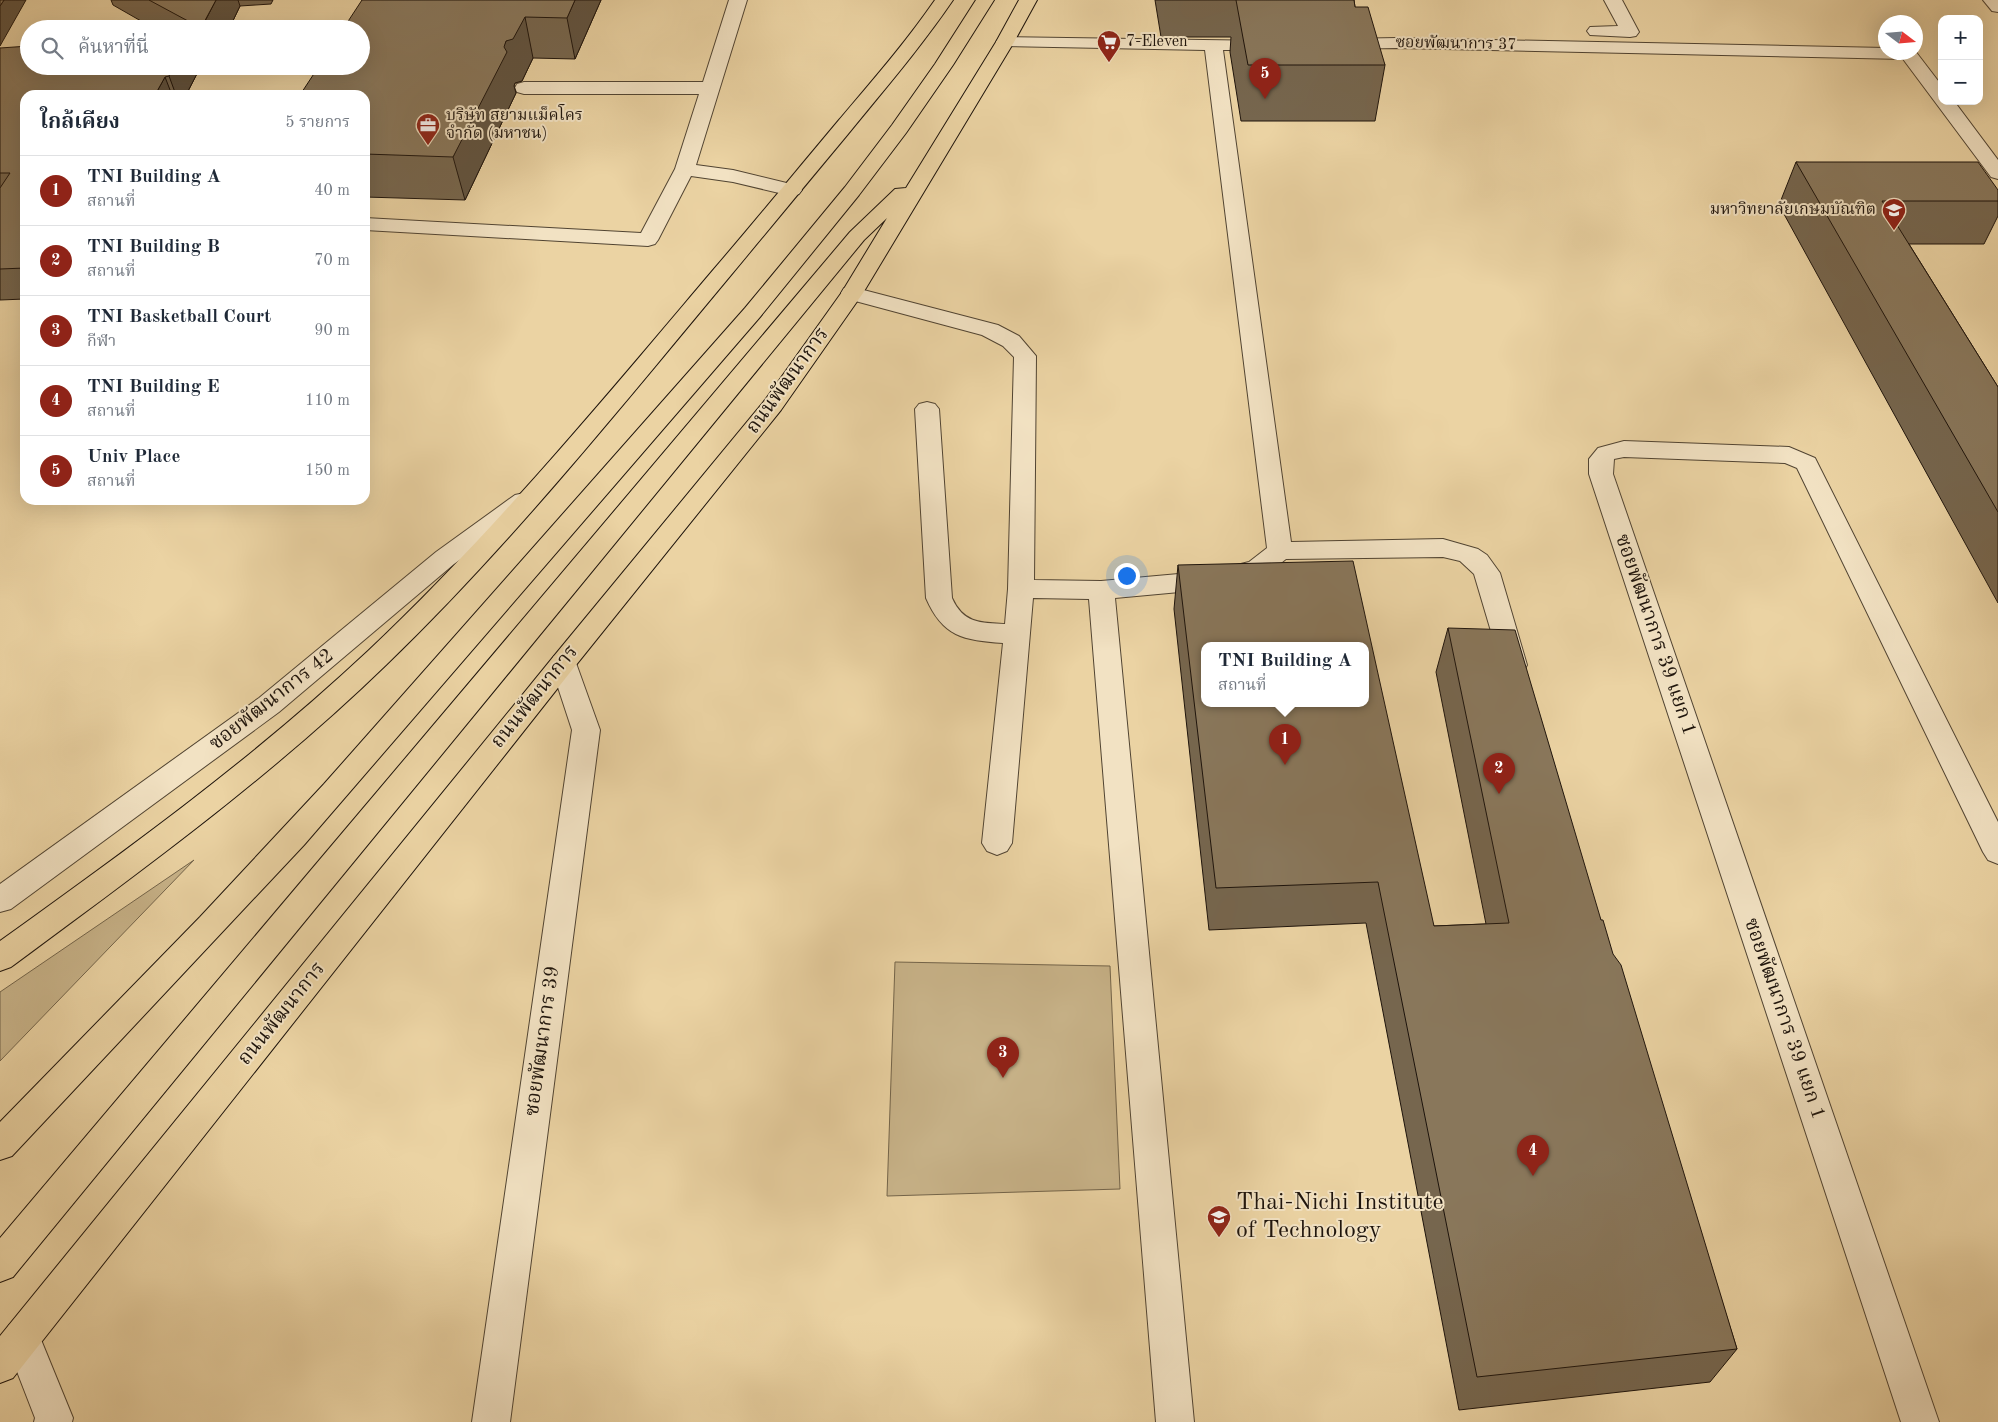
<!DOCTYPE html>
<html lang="th">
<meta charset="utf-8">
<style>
body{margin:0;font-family:"Old Standard TT","Noto Serif Thai",serif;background:#f2f2f3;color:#1f2937}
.controls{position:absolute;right:15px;top:15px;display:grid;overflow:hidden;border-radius:10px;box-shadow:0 5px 20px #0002}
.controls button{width:45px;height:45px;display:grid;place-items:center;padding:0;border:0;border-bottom:1px solid #e0e1e3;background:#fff;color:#1f2937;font:25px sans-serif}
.compass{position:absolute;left:1878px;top:15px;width:45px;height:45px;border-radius:50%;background:#fff;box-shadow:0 5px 20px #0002;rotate:106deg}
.you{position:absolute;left:1126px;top:575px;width:18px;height:18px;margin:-12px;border:4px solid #fff;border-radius:50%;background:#1a73e8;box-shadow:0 0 0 8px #1a73e833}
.badge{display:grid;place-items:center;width:32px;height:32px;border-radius:50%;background:#8f2418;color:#fff;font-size:16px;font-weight:700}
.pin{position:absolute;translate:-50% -41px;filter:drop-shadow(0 1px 2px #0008)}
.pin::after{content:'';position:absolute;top:26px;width:18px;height:15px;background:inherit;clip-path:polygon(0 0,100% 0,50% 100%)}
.popup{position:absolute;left:1201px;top:642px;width:168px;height:65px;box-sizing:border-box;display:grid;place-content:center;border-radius:10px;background:#fff;filter:drop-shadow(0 1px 4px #0005);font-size:16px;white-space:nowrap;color:#747a83}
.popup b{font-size:19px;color:#1f2937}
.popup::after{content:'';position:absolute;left:50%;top:100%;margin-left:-10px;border:10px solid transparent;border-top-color:#fff}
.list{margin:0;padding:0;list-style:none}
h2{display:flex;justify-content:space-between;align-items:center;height:65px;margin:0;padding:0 20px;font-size:21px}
h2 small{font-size:16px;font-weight:400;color:#747a83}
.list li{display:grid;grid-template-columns:32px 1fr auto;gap:15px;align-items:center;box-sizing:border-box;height:70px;padding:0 20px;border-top:1px solid #e0e1e3}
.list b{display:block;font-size:19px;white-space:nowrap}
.list p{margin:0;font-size:16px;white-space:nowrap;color:#747a83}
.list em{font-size:16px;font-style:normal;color:#747a83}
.icon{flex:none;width:28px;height:28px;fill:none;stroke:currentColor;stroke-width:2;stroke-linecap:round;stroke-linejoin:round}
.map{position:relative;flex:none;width:1998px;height:1422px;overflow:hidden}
.search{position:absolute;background:#fff;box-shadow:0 5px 20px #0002;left:20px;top:20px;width:350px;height:55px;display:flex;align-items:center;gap:12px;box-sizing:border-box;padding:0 18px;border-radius:28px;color:#747a83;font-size:19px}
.panel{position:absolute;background:#fff;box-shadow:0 5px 20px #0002;left:20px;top:90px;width:350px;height:415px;border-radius:15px}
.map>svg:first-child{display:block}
.green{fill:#c8b389;stroke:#73644a}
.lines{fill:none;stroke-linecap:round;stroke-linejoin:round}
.minor-casing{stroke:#514432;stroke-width:2}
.major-casing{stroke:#1e140c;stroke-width:2}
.minor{fill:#f2e2c3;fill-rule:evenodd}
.major{fill:#ebd3a3;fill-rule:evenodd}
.wall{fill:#76664e;stroke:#1e140c}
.shaded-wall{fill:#605340;stroke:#1e140c}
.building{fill:#89775b;stroke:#1e140c;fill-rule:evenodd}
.labels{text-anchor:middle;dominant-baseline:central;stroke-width:4;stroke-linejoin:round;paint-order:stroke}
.far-poi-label{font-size:16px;fill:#1e140c;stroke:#f2e2c3;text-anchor:start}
.far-street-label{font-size:16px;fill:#1e140c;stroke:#f2e2c3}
.street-label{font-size:20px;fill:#1e140c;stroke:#f2e2c3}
.near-poi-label{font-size:24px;fill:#1e140c;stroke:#f2e2c3;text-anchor:start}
</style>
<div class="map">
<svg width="1998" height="1422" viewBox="0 0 1998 1422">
<rect width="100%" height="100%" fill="#ebd3a3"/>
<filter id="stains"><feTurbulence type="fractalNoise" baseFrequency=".004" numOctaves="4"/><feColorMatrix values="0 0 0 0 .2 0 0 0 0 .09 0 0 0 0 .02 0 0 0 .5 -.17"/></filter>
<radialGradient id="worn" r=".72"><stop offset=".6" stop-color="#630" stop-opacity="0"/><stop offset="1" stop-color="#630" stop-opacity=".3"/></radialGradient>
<g class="green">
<polygon points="194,860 0,1061 0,992"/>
<polygon points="895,962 1110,966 1120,1189 887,1196"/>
</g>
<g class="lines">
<g class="minor-casing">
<g id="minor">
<polygon points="729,0 747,0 696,165 733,170 799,186 802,190 799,194 792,196 733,182 691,176 658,240 655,244 648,246 365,230 365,218 641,233 675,169 699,94 524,94 517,92 515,88 517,84 524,82 703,82"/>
<polygon points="1604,0 1622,0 1639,32 1636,36 1630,37 1590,35 1587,31 1590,27 1618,26"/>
<polygon points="1983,0 1998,0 1998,12 1992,11"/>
<path d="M1005,37L1272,41L1275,45L1272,49L1266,50H1223L1291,542L1443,539L1478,549L1487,555L1500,573L1527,665L1523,672L1514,675L1505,672L1501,665L1474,574L1460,561L1443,557L1286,559L1266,575L1212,589L1115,598L1194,1422H1156L1089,599L1033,598L1012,843L1007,851L997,855L987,851L982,843L1003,643C963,640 943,637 926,598L915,409L919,404L927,402L935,404L939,409L952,598C963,623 980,623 1005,624L1008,589L1014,357L1003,346L982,335L844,298L841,293L844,288L852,287L998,325L1019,336L1036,356L1034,580L1101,581L1212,571L1249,562L1267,548L1205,50L999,46L996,42L999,38Z"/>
<polygon points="1397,38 1886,48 1886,52 1916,52 1942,86 1942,101 1954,101 1998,160 1998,179 1991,177 1903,59 1397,48 1342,49 1336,48 1333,44 1336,40 1342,39"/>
<polygon points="1624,441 1789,447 1815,458 1998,822 1998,864 1988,860 1983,852 1797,468 1785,463 1624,457 1614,459 1613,474 1939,1422 1901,1422 1589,474 1589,459 1598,448"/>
<polygon points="524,493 533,495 536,501 533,507 454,564 279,712 11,909 0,912 0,884 259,698 436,552 515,495"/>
<polygon points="563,653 572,656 576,663 600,730 510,1422 472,1422 572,730 550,663 554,656"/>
<polygon points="22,1320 35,1325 73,1418 72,1422 34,1422 35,1418 4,1338 9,1325"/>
</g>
</g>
<g class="major-casing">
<g id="major">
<path d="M935,0H953C921,47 884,90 848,134C807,183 767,232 726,281C617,412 510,545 387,664C272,776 141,871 11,967L0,971V941C127,850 254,758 368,651C493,533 603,400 714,269C756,220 797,170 839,120C872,81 906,42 935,0Z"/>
<polygon points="976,0 994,0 953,65 906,133 859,195 760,317 304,845 12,1156 0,1160 0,1122 200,917 324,784 745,308 845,187 892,125 935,64"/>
<polygon points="1019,0 1037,0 1014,42 863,293 781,410 572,670 13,1378 0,1383 0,1336 554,656 765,400 842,292 887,218 864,240 13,1277 0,1282 0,1238 850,232 895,189 906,188 996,42"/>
</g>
</g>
<use href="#minor" class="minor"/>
<use href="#major" class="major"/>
</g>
<g class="wall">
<polygon points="111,0 273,0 271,4 240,6 229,29 155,29 113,5"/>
<polygon points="362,0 601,0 575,59 533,58 522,81 515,83 514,86 516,93 465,200 365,197 365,95"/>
<polygon points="1155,0 1354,0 1355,7 1385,65 1375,121 1241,121 1230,52 1231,37 1161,37"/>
<polygon points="0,48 29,66 201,66 186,95 25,95 25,299 0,300"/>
<polygon points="1796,162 1998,190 1998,216 1984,244 1909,244 1998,387 1998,603 1779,205"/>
<polygon points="1178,565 1434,926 1486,924 1436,672 1448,628 1601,920 1737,1349 1710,1382 1459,1410 1366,923 1209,930 1174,609"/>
</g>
<g class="shaded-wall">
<polygon points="4,0 26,0 0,46 0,6"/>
<polygon points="216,0 238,0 240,6 229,29 201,29"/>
<polygon points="575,0 601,0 575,59 567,18"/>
<polygon points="525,17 533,58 522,81 515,83 514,86 516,93 465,200 453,157 506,41"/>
<polygon points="175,66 201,66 186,95 176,95 169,76"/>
<polygon points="165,77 172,95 155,95"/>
</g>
<g class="building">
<polygon points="0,0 4,0 0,6"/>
<polygon points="149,0 216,0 201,28"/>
<polygon points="362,0 575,0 567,18 525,17 513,39 506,41 504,47 507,52 453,157 365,154 365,95 300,95 319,66 361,66 361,29 343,29"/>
<polygon points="1236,0 1354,0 1355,7 1368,7 1385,65 1248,65"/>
<polygon points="29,46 29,66 175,66 169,76 165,77 155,95 25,95 25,268 0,269 0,188 10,173 0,173 0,48"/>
<polygon points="1796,162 1978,162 1998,190 1998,201 1882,201 1998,387 1998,512"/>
<path d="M1353,561L1434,926L1509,923L1448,628L1515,630L1601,920H1603L1613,954L1621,965L1737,1349L1477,1377L1378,882L1216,888L1178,565ZM1205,646H1365V704H1205Z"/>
</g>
<defs>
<g id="supermarket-pin" transform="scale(1.25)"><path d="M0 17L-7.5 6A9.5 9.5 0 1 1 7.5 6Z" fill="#8f2418" stroke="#f2e2c3"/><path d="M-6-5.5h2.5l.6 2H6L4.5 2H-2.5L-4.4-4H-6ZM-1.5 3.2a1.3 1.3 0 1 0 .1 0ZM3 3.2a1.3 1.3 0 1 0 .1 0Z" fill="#fff"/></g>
<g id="office-pin" transform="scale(1.25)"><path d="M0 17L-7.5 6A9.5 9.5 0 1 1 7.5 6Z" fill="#8f2418" stroke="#f2e2c3"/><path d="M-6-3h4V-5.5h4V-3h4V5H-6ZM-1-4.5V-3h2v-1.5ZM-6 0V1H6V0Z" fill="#fff"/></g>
<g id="university-pin" transform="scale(1.25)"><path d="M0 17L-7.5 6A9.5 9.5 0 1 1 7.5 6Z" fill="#8f2418" stroke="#f2e2c3"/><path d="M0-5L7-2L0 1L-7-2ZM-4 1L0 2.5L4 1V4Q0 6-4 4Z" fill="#fff"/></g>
<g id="school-pin" transform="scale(1.25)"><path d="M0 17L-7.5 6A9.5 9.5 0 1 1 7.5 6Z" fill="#8f2418" stroke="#f2e2c3"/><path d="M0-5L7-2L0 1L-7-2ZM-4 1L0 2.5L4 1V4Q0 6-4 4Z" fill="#fff"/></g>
</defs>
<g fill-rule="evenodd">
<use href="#supermarket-pin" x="1109" y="42"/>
<use href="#office-pin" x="428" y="125"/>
<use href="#university-pin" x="1894" y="210"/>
<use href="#school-pin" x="1219" y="1217"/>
</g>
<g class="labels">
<g class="far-poi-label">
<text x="1126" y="42">7-Eleven</text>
<text x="446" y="116">บริษัท สยามแม็คโคร<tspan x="446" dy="18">จำกัด (มหาชน)</tspan></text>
<text x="1876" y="210" text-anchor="end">มหาวิทยาลัยเกษมบัณฑิต</text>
</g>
<g class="far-street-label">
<text transform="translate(1456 44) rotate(1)">ซอยพัฒนาการ 37</text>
</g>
<g class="street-label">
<text transform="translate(788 381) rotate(-54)">ถนนพัฒนาการ</text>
<text transform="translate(1655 635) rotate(71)">ซอยพัฒนาการ 39 แยก 1</text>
<text transform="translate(535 697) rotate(-51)">ถนนพัฒนาการ</text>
<text transform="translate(272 700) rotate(-38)">ซอยพัฒนาการ 42</text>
<text transform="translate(282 1014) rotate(-51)">ถนนพัฒนาการ</text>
<text transform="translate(1784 1019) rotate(71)">ซอยพัฒนาการ 39 แยก 1</text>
<text transform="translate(543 1041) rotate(-82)">ซอยพัฒนาการ 39</text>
</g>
<g class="near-poi-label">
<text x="1236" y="1203">Thai-Nichi Institute<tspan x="1236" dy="28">of Technology</tspan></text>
</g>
</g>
<rect width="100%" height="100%" filter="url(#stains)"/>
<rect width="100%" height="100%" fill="url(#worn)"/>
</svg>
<div class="controls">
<button>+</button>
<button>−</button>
</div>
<svg class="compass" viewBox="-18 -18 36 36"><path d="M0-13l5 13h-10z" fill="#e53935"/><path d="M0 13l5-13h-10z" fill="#747a83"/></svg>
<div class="you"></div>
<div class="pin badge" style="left:1285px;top:765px">1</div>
<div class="popup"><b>TNI Building A</b>สถานที่</div>
<div class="pin badge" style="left:1499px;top:794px">2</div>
<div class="pin badge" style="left:1003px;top:1078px">3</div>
<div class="pin badge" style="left:1533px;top:1176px">4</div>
<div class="pin badge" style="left:1265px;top:99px">5</div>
<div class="search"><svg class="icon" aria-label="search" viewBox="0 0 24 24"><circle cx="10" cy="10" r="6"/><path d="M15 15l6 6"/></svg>ค้นหาที่นี่</div>
<section class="panel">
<h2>ใกล้เคียง<small>5 รายการ</small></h2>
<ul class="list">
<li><span class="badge">1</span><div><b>TNI Building A</b><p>สถานที่</p></div><em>40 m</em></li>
<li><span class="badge">2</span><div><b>TNI Building B</b><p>สถานที่</p></div><em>70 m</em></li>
<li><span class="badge">3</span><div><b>TNI Basketball Court</b><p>กีฬา</p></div><em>90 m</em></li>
<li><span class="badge">4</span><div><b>TNI Building E</b><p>สถานที่</p></div><em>110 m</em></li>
<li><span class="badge">5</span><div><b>Univ Place</b><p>สถานที่</p></div><em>150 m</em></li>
</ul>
</section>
</div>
